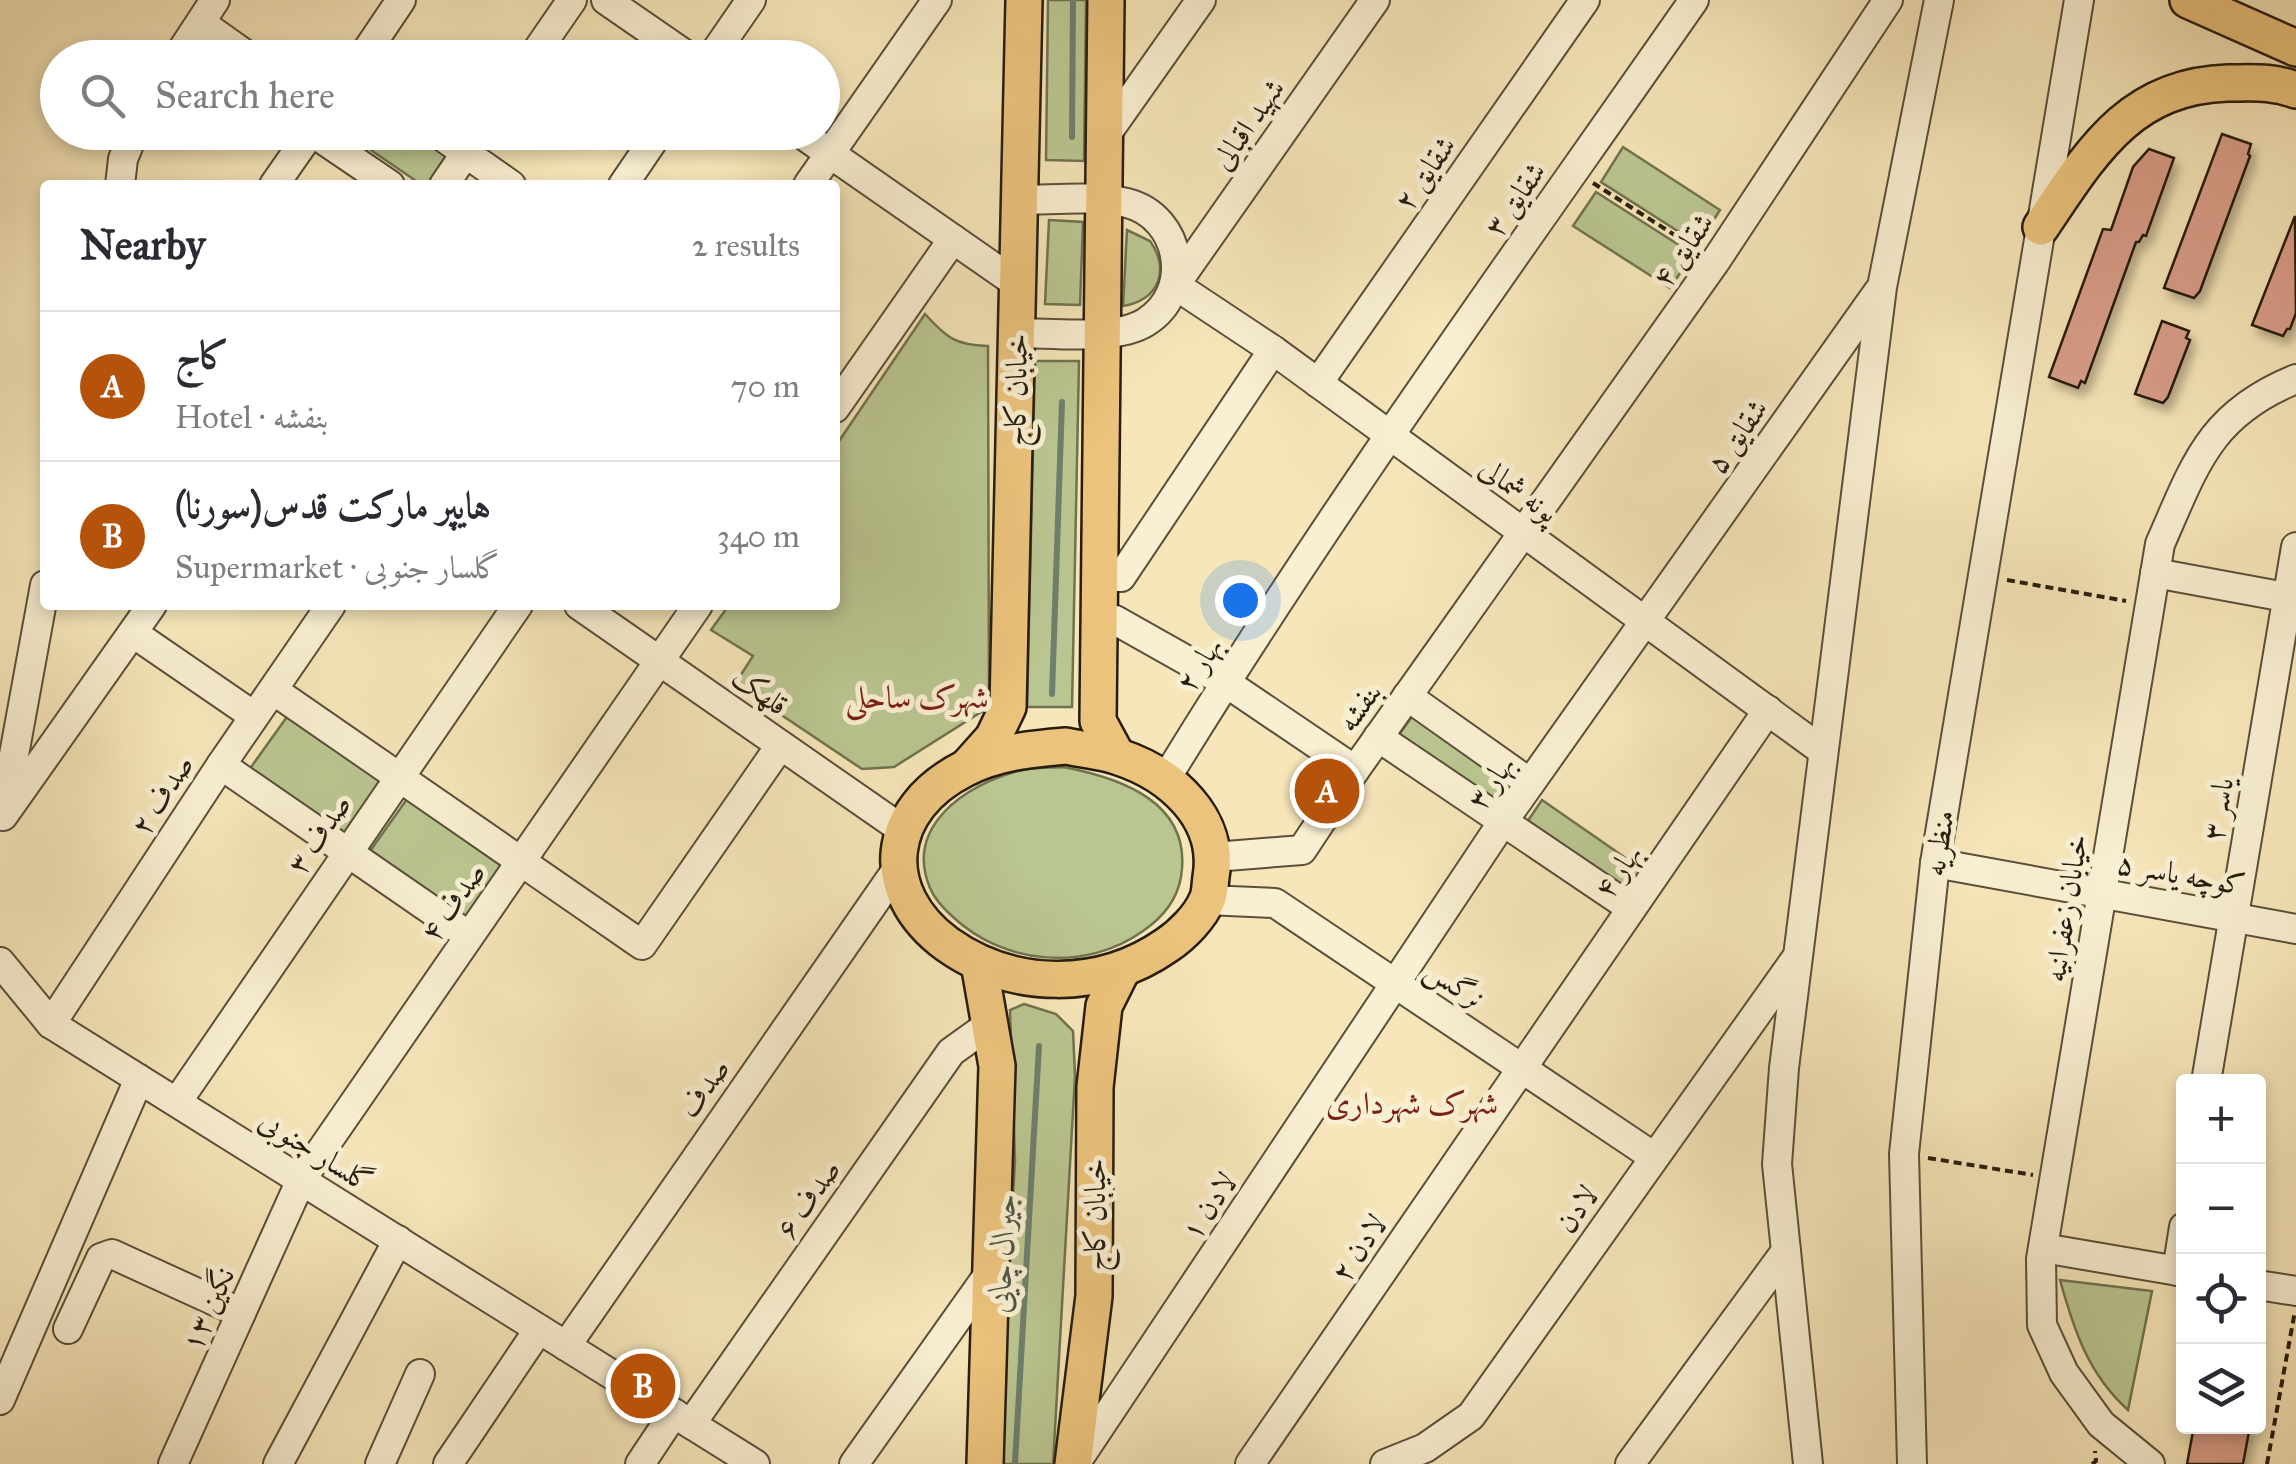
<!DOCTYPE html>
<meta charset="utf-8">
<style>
body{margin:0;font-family:"IM FELL Great Primer",Amiri,serif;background:#f7f7f7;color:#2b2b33}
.controls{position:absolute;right:30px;bottom:30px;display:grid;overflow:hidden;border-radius:10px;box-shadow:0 5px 15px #0003}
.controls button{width:90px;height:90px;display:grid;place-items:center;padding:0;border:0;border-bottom:2px solid #e1e1e2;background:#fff;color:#2b2b33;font:50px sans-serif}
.you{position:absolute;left:1240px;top:600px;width:35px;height:35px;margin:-25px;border:8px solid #fff;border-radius:50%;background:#1a73e8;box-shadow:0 0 0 15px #1a73e833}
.badge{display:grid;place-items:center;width:65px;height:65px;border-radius:50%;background:#b45309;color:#fff;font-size:32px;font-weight:700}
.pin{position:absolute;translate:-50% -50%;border:5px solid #fff;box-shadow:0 2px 10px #0006}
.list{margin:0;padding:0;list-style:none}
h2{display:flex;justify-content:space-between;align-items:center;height:130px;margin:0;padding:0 40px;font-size:42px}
h2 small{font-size:32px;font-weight:400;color:#7c7c81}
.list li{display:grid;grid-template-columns:65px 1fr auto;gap:30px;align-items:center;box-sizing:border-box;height:150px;padding:0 40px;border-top:2px solid #e1e1e2}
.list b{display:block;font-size:38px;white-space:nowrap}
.list p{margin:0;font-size:32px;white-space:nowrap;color:#7c7c81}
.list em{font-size:32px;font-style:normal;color:#7c7c81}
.icon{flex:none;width:55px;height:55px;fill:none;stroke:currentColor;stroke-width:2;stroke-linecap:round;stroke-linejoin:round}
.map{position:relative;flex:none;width:2296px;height:1464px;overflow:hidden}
.search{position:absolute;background:#fff;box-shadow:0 5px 15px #0003;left:40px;top:40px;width:800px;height:110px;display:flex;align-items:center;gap:25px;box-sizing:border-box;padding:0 35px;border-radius:55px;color:#7c7c81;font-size:38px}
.panel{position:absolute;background:#fff;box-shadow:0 5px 15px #0003;left:40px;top:180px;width:800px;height:430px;border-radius:10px}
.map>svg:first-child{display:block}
.green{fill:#bac691;stroke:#707250;stroke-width:2.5}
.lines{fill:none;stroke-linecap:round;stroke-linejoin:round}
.stream{stroke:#6e7f6d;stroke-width:6}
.building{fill:#d99d88;stroke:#271d0f;stroke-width:2.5;filter:url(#shadow)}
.minor-casing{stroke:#5b4f3a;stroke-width:32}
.major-casing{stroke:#271d0f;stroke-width:40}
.path{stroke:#271d0f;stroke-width:4;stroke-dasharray:8 5;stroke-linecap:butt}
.minor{stroke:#f9efd2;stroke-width:28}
.major{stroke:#ebc37c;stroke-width:35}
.labels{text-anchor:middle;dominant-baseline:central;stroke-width:10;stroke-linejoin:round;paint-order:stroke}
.street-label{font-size:30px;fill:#271d0f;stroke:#f9efd2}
.neighbourhood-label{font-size:32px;fill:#7a1f14;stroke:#f9efd2}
.water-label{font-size:32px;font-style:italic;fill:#505646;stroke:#f9efd2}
</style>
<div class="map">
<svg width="2296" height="1464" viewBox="0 0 2296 1464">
<defs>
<filter id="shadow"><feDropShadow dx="5" dy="8" stdDeviation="5" flood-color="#0004"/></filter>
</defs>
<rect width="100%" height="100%" fill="#f6e6b9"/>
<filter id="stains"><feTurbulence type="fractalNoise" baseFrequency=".002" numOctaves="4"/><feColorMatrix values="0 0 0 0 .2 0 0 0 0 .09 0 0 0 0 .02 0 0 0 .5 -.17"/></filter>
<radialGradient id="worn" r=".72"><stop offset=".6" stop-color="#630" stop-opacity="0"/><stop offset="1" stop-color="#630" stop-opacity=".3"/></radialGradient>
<g class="green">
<polygon points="1048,0 1086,0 1084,161 1046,160"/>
<polygon points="346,133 413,133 453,160 435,185 422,185"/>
<polygon points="1623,147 1720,210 1698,244 1601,182"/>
<polygon points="1596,192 1693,254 1670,288 1573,226"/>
<polygon points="1049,220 1083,222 1080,305 1045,304"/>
<path d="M1127,230L1150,241C1171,270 1158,301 1123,306Z"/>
<path d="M925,314C947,338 955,345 988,346L989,707L894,767L862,769L735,684L753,656L711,630L729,605H835V447Z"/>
<polygon points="1035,361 1079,361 1072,707 1027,707"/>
<polygon points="289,714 385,783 345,838 249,770"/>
<polygon points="1413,715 1515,785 1497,809 1396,739"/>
<path d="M1063,767C1122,778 1193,803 1181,877C1177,900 1162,918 1143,931C1086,972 1004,965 953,917C944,909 935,900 930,888C904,826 966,785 1018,771C1032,767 1048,768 1063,767Z"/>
<polygon points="407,799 503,867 464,922 368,854"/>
<polygon points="1542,800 1643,870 1626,894 1525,825"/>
<polygon points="1024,1004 1056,1014 1073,1031 1075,1076 1053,1464 998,1464 1015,1161 1010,1010"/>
<path d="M2060,1280L2152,1291L2128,1410C2088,1374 2074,1330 2060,1280Z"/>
</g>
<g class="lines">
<g class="stream">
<polyline points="1072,137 1073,0"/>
<polyline points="1052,694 1062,402"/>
<polyline points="1015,1463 1039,1046"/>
</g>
</g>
<g class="building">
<polygon points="2222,134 2251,144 2248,154 2250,156 2200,291 2194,298 2164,288"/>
<polygon points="2149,149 2174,158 2146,236 2143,235 2139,242 2136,242 2085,383 2081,381 2078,388 2049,377 2103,229 2111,230 2133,167"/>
<polygon points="2295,216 2296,313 2290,329 2287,329 2283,336 2252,325"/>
<polygon points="2162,321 2189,331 2186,338 2190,340 2168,397 2163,403 2135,394"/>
<polygon points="2194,1426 2250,1426 2243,1464 2187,1464"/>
</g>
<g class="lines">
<g class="minor-casing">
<g id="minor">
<polyline points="606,0 690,58"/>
<polyline points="1375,0 1175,285 1273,350 1823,751"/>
<polyline points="208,28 250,58"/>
<polyline points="177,58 215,0"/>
<polyline points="362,58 401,0"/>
<polyline points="532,58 572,0"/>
<polyline points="711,58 751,0"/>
<polyline points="312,132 390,185"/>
<polyline points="436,132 511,185"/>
<polyline points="799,132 1019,285"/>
<polyline points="1105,136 1201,0"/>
<polyline points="120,185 123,159 134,132"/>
<polyline points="274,185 311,132"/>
<polyline points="444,185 480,132"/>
<polyline points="623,185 659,132"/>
<polyline points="808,185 937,0"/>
<path d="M1018,333C1054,333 1116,341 1146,322C1194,292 1182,217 1127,203C1094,195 1054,200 1020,200"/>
<polyline points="1318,383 1585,0"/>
<polyline points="835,408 953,239"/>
<polyline points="2155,573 2296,599"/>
<polyline points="1100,577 1121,577 1273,350"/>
<polyline points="579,605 903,830"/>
<polyline points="1099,618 1115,620 1225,682 1355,770"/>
<polyline points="133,633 254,716"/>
<polyline points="273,690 642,945 780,746"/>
<polyline points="1407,696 1530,783"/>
<polyline points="1378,737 1631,908"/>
<polyline points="221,765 469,936"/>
<path d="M1165,780C1329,512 1514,258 1694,0"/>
<polyline points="5,804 45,585"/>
<polyline points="3,816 152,605"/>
<polyline points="1214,857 1302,850 1355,770 1715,262 1888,0"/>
<polyline points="1935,863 2296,929"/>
<polyline points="1207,900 1275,903 1654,1157"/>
<polyline points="0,962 51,1024 139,1079"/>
<polyline points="51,1024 221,765 331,605"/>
<polyline points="2206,1082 2296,547"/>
<polyline points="177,1102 518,605"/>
<polyline points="2043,1248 2184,1272"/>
<polyline points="2177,1271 2184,1227"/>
<polyline points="2258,1285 2296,1291"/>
<polyline points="68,1329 101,1258 112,1254 241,1313"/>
<polyline points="566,1346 898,868"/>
<polyline points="0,1400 139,1079 755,1464"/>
<polyline points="691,1424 951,1052 990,1024"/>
<polyline points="173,1464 301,1180 698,605"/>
<polyline points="278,1464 398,1240"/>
<polyline points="380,1464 420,1374"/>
<polyline points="448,1464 539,1329"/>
<polyline points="640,1464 674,1413"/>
<polyline points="854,1464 991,1271"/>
<polyline points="1075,1464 1502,823 1878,292"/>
<polyline points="1250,1464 1768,710"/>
<polyline points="1385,1464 1425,1448 1471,1416 1795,960"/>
<polyline points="1630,1464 1786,1251"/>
<polyline points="1808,1464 1777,1164 1784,1068 1882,287 1939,0"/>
<polyline points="1912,1464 1904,1154 1935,863 2079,0"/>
<path d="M2150,1464L2101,1424L2064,1373L2042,1325L2041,1259L2160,544C2195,465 2209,414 2296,379"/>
</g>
</g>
<g class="major-casing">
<g id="major">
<polyline points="1106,0 1098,721 1117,756"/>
<polyline points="2188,0 2296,48"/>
<path d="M2041,227C2091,153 2129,86 2228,83C2253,83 2272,81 2296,90"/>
<path d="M1066,746C1084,750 1102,751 1119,757C1171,774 1221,818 1211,877C1210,884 1210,894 1207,900C1200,917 1182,935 1167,945C1101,991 1013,991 947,944C875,891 886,808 964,769C996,752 1031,749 1066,746Z"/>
<polyline points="968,766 993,738 1008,707 1024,0"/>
<polyline points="979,963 997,1066 985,1464"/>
<polyline points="1073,1464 1094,1296 1095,1087 1104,1006 1122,970"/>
</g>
</g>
<g class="path">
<polyline points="1593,183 1695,248"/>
<polyline points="2007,580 2126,601"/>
<polyline points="1928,1158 2033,1175"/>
<polyline points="2092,1464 2096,1461 2095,1451"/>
<polyline points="2267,1464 2295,1311"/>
</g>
<use href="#minor" class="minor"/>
<use href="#major" class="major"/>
</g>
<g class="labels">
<g class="street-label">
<text transform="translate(1248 124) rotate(-55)">شهید اقبالی</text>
<text transform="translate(1425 173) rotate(-55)">شقایق ۲</text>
<text transform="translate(1515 199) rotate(-55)">شقایق ۳</text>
<text transform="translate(1683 250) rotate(-55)">شقایق ۴</text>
<text transform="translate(1016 390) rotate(-89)">خیابان کاج</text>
<text transform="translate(1737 436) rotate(-55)">شقایق ۵</text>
<text transform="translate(1519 490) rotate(36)">پونه شمالی</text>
<text transform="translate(1199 664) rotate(-57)">بهار ۲</text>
<text transform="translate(760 691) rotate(35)">قلهک</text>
<text transform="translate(1359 707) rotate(-55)">بنفشه</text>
<text transform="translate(1491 782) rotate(-55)">بهار ۳</text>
<text transform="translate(162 795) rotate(-57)">صدف ۲</text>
<text transform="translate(2218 809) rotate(-80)">یاسر ۳</text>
<text transform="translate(319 834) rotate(-56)">صدف ۳</text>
<text transform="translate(1939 843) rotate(-81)">منظریه</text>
<text transform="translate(1618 871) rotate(-55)">بهار ۴</text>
<text transform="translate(2181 874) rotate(10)">کوچه یاسر ۵</text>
<text transform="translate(453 902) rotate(-55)">صدف ۴</text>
<text transform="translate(2066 908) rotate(-81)">خیابان زعفرانیه</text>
<text transform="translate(1455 984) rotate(34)">نرگس</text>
<text transform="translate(704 1088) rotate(-55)">صدف</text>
<text transform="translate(316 1151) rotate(32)">گلسار جنوبی</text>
<text transform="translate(808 1199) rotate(-55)">صدف ۶</text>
<text transform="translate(1209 1206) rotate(-56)">لادن ۱</text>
<text transform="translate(1577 1209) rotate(-55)">لادن</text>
<text transform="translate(1095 1215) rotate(-90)">خیابان کاج</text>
<text transform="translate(1359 1248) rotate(-56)">لادن ۲</text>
<text transform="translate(208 1309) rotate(-66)">نگین ۱۳</text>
</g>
<g class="neighbourhood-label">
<text x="917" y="697">شهرک ساحلی</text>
<text x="1412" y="1103">شهرک شهرداری</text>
</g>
<g class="water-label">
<text transform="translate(1002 1253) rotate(-87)">جیرال چایی</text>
</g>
</g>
<rect width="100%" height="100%" filter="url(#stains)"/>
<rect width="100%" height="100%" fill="url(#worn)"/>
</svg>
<div class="controls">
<button>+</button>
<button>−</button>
<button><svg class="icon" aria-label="locate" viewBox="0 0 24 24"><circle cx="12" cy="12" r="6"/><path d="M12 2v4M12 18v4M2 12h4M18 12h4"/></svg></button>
<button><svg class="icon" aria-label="layers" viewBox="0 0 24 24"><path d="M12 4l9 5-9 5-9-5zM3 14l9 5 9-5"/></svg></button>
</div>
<div class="you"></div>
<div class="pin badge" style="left:1327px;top:791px">A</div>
<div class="pin badge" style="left:643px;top:1386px">B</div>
<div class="search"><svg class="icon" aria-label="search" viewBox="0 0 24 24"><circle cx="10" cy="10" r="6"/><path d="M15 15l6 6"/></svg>Search here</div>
<section class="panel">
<h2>Nearby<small>2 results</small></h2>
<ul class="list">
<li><span class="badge">A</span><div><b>کاج</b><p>Hotel · بنفشه</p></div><em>70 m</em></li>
<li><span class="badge">B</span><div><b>هایپر مارکت قدس(سورنا)</b><p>Supermarket · گلسار جنوبی</p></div><em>340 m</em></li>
</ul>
</section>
</div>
